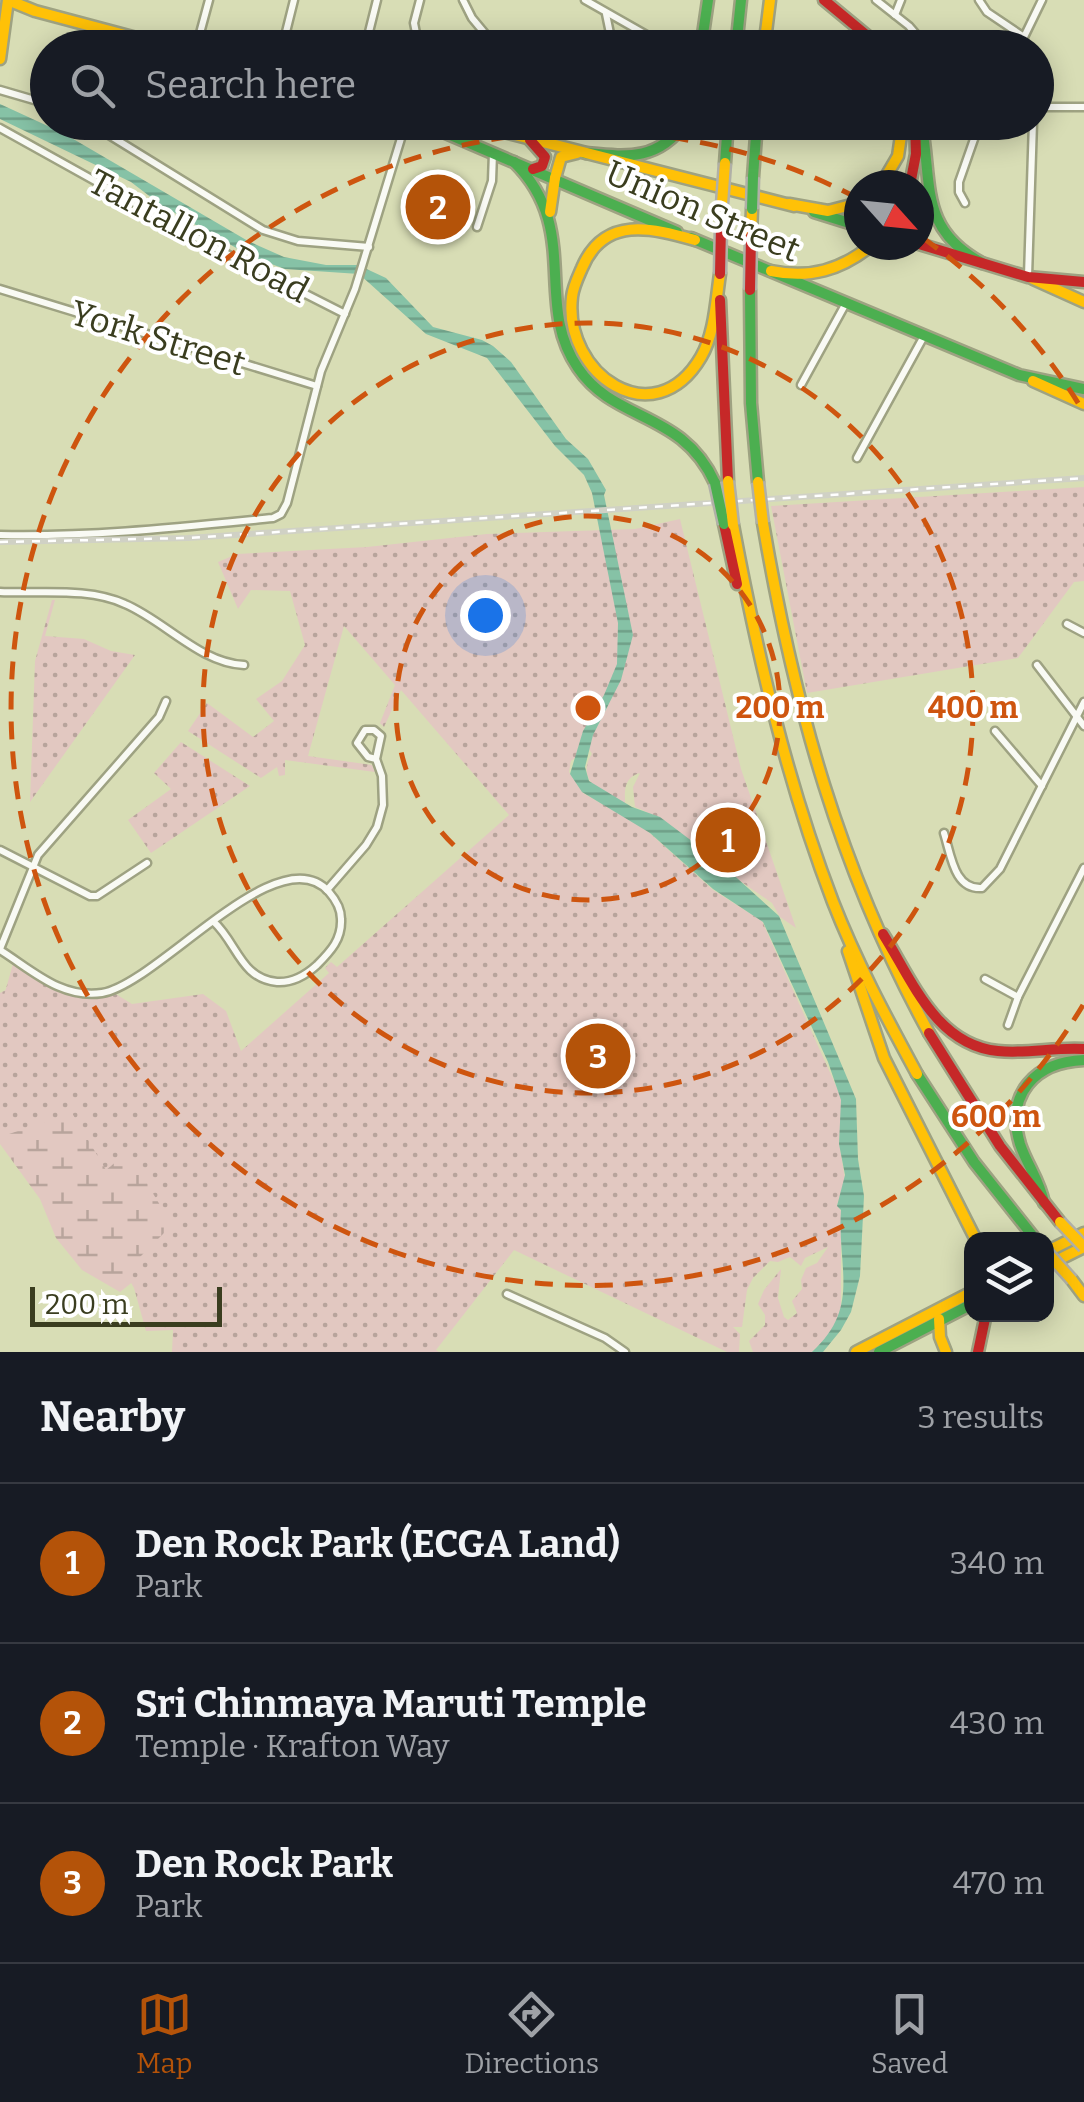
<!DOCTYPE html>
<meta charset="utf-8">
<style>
body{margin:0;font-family:Bitter,serif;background:#242831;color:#f1f3f6}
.controls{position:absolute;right:30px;bottom:30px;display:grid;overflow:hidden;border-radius:20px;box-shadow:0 5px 25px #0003}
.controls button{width:90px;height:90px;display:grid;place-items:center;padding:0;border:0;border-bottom:2px solid #363941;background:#171b24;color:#f1f3f6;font:50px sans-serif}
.compass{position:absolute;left:844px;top:170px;width:90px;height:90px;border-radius:50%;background:#171b24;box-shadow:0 5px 25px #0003;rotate:117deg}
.scale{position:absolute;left:30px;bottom:25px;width:192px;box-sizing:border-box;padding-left:10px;border:5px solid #3a3d1f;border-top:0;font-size:28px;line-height:35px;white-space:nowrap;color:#3a3d1f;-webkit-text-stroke:8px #fff;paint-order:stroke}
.you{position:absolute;left:485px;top:615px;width:35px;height:35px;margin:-25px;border:8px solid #fff;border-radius:50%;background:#1a73e8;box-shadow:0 0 0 15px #1a73e833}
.badge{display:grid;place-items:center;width:65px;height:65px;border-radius:50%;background:#b45309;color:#fff;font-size:32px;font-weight:700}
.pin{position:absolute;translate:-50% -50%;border:5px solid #fff;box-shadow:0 2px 10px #0006}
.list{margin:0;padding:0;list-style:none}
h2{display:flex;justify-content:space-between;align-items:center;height:130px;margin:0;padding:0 40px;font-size:42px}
h2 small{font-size:32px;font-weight:400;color:#9ea1a6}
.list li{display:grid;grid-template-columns:65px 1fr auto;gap:30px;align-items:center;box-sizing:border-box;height:160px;padding:0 40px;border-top:2px solid #363941}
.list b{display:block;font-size:38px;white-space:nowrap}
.list p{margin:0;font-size:32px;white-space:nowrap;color:#9ea1a6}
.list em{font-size:32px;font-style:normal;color:#9ea1a6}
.icon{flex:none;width:55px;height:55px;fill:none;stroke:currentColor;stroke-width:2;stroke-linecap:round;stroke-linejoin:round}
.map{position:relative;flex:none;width:1084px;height:1352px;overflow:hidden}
.search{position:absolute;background:#171b24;box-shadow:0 5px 25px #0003;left:30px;right:30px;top:30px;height:110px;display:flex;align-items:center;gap:25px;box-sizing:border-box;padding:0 35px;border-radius:55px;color:#9ea1a6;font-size:38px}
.sheet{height:610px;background:#171b24}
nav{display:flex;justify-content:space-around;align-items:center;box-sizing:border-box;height:140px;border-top:2px solid #363941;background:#171b24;font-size:28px;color:#9ea1a6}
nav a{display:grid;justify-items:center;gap:5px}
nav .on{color:#b45309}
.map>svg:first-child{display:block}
.wetland{fill:url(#wetland-marsh)}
.park{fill:url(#park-dots)}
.water{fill:url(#water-rules)}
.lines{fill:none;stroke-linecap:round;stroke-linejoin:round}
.street-casing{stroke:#9ea282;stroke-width:11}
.fast-casing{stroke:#9ea282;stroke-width:15}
.slow-casing{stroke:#9ea282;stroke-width:15}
.jam-casing{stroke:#9ea282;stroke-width:15}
.street{stroke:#f9faf4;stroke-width:6}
.fast{stroke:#4caf50;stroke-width:10}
.slow{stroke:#ffc107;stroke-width:10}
.jam{stroke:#c62828;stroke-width:10}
.rail-casing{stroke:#d0d1c5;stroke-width:6}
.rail{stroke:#fff;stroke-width:2.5;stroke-dasharray:8;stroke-linecap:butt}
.fast-bridge-casing{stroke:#b0b0a7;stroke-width:15;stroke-linecap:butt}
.slow-bridge-casing{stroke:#b0b0a7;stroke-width:15;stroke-linecap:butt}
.jam-bridge-casing{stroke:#b0b0a7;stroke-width:15;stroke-linecap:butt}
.fast-bridge{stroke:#4caf50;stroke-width:10}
.slow-bridge{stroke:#ffc107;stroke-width:10}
.jam-bridge{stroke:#c62828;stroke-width:10}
.ring{fill:none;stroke:#ce550f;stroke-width:5;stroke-dasharray:18 12}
.labels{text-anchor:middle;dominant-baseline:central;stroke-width:8;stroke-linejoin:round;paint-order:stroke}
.street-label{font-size:35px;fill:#3a3d1f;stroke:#fff}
.centre{fill:#ce550f;stroke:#fff;stroke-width:5}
.ring-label{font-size:30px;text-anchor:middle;font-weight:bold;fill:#ce550f;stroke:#fff;stroke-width:8;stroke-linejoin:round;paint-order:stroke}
</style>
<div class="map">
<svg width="1084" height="1352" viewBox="0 0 1084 1352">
<defs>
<pattern id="wetland-marsh" width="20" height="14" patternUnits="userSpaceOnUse" patternTransform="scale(2.5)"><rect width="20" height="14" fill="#e2c8c1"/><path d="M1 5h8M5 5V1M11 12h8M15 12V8" fill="none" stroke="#b8a49c"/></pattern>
<pattern id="park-dots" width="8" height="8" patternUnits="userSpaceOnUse" patternTransform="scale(2.5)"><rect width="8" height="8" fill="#e2c8c1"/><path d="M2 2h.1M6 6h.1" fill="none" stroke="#b8a49c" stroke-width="1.8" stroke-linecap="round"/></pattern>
<pattern id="water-rules" width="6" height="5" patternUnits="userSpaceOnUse" patternTransform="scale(2.5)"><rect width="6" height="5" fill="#86c2a6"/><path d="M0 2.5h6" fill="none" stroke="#6f9f87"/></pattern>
</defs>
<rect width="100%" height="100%" fill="#d8ddb5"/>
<polygon class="wetland" points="19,983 208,1168 140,1276 120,1292 82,1270 56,1238 40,1199 0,1144 0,993"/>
<g class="park">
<polygon points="1084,487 1084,581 1074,582 1018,658 807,693 771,506"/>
<path d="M680,519L741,769L796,928L780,917L772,903L730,874L724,861C693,853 669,819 635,807L633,787L640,773C623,778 625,791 625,804C602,796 575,779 592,754L588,747L571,761L569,772L583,793L643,827L713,890L762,921L841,1097L843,1112L839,1141L845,1180L837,1205L841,1211V1313L830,1334L812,1352H753L749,1341L765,1325V1315L758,1304L764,1290L781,1269L778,1298L784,1317L788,1320L797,1313L792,1301L802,1289L801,1280L806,1268L817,1263L828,1247L805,1258L801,1266L790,1257L778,1262L770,1261L753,1278L747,1290L742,1327H733L740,1334L739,1352H727L514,1250L436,1350L439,1352H172L173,1330L146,1331L134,1288L125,1272L172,1225L128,1152L106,1170L72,1113L0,1137V998L3,999L13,964L59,992L82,998L114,993L132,1004L203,994L226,1011L241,1051L329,973L325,968L331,962L337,967L509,815L401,690L384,727L380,723L395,685L344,626L308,756L372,765L375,772L285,760V775L279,776L277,767L261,778L188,731L207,703L253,737L274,721L256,699L282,681L305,645L290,591L251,590L238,609L218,562L237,554L367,547L487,534L635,529Z"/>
<polygon points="52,600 55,600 45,636 84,639 111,651 135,655 30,802 35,661"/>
<polygon points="181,742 250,786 151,853 128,820 171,789 154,773"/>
</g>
<path class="water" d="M0,104L63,133L248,241L284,257L326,265H358L386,278L433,327L482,340L493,346L511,362L566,439L588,459L606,490L604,495L633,635L621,680L593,735L585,767L589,781L632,807L660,817L717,860L779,916L856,1099L858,1159L864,1196L860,1276L851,1312L841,1330L823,1352H812C861,1307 837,1268 841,1210L837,1206L845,1175L839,1144L841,1100L828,1062L763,922L713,889L650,833L582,792L570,774L583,731L604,695L617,664L618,623L592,493L584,475L555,446L487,358L426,334L359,274L285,269L252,257L161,205L131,182L0,119Z"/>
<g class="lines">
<g class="street-casing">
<g id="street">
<polyline points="463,0 472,18 497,48"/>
<polyline points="585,0 659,42"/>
<polyline points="876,0 909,26 928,48"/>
<polyline points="979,0 987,12 1024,37 1042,0"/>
<polyline points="606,14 613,48"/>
<polyline points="895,15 901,0"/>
<polyline points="196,48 209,0"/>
<polyline points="282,48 294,0"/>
<polyline points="365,48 377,0"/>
<polyline points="419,48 414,23 420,0"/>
<polyline points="1018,48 1024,37"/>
<polyline points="0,90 48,104"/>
<polyline points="1036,107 1084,107"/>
<polyline points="88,122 263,230 298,241 369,247"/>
<polyline points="557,122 565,129 575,122"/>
<polyline points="0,128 219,250 345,314"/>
<polyline points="965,203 959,192 959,182 980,122"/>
<polyline points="477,227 492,181 493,153"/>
<polyline points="1028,276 1033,122"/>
<polyline points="0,289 317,386"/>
<polyline points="801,385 846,303"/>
<polyline points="857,458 924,336"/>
<path d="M0,535C92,537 182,527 273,518L281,514L287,503L321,371L355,289L406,122"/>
<path d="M0,592C40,594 89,587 125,604C165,621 200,663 244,665"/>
<polyline points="1067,624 1084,633"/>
<polyline points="1037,665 1084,726"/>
<polyline points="995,731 1042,786"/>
<path d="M944,833C951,855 954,890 982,888L1000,869L1084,702"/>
<polyline points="0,850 90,896 97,896 147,863"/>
<polyline points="327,890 366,845 377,827 383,805 382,776 376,759 381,736 374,730 365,730 357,743 368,757 376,759"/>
<polyline points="0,949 38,855 159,717 166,701"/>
<path d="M0,950C32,970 61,999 102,993C158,984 279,834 329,892C336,900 341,909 341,919C342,939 331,951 317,965C306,975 293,983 277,982C241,979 237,943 214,922"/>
<polyline points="985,979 1018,997"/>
<polyline points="1008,1025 1018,997 1084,868"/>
<polyline points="507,1294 605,1338 625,1352"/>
</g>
</g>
<g class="fast-casing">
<g id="fast">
<polyline points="701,48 708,0"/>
<polyline points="736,48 741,0"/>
<polyline points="817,48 837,45 853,48"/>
<polyline points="420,122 677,232"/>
<path d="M921,122C933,184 918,228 982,263"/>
<path d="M585,153C628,157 658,161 686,122"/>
<path d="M514,162C582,229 533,303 578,368C615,423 682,410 715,483"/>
<polyline points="725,163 728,122"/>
<polyline points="753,177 757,122"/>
<polyline points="814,212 859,226"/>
<polyline points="691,238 1019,375 1084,389"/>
<polyline points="750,290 751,403 758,482"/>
<polyline points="917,1074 974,1162 1036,1240"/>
<path d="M1044,1203C1040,1181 1027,1165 1020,1144C1005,1094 1035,1062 1084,1060"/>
<polyline points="879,1352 972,1304"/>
</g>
</g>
<g class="slow-casing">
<g id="slow">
<polyline points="8,0 35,11 174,48"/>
<polyline points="764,48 770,0"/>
<polyline points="0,59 8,0"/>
<polyline points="465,122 794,206"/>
<polyline points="555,178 561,157 577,153"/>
<polyline points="881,185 898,156 903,122"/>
<polyline points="789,204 828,211 859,203"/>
<polyline points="550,212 555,178"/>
<polyline points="751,236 752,209"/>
<path d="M695,240C652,228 604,215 582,268C578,277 573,287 572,297C563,374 654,437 701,357C715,333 716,300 720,274"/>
<path d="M771,271C810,279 841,270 872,245"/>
<polyline points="1033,279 1084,302"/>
<polyline points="1033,381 1084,404"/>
<path d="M763,523C794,705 840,871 929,1033"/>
<path d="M733,525C757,653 786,779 833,902C856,961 886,1017 917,1074"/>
<polyline points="848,951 884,1058 976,1240"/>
<polyline points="1046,1252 1084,1233"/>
<polyline points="1046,1266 1084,1247"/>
<polyline points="1072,1280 1084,1296"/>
<polyline points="939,1319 940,1337 946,1352"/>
<polyline points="856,1352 972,1292"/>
</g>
</g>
<g class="jam-casing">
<g id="jam">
<polyline points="824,0 882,48"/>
<polyline points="530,140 545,157 542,166 533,169"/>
<polyline points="910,185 916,154 915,122"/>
<polyline points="919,244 1028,277 1084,282"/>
<polyline points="720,300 728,481"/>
<polyline points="724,524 737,584"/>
<path d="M883,934C912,980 936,1045 998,1051C1027,1054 1055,1047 1084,1049"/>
<polyline points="929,1033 1000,1146 1060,1222"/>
<polyline points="978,1352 986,1314"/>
</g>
</g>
<use href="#street" class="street"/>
<use href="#fast" class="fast"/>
<use href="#slow" class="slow"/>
<use href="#jam" class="jam"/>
<g class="rail-casing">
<polyline id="rail" points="0,542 188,538 1084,478"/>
</g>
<use href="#rail" class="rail"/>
<g class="fast-bridge-casing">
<g id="fast-bridge">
<polyline points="752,209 753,177"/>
<polyline points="715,483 724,524"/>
</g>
</g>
<g class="slow-bridge-casing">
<g id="slow-bridge">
<polyline points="722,204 725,163"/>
<polyline points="728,481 733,525"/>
<polyline points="758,482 763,523"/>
<polyline points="1060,1222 1084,1247"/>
<polyline points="1046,1251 1072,1280"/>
</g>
</g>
<g class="jam-bridge-casing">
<g id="jam-bridge">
<polyline points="720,274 721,226"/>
<polyline points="750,290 751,236"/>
</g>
</g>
<use href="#fast-bridge" class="fast-bridge"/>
<use href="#slow-bridge" class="slow-bridge"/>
<use href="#jam-bridge" class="jam-bridge"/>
</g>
<g class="ring">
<circle cx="588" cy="708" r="192"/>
<circle cx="588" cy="708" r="385"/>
<path d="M1083 1005A577 577 0 1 1 859 199M923 238A577 577 0 0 1 1083 411"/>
</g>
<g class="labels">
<g class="street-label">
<text transform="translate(703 211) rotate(23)">Union Street</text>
<text transform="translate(199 236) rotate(28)">Tantallon Road</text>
<text transform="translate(158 338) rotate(17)">York Street</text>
</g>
</g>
<circle cx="588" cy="708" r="15" class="centre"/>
<g class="ring-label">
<text x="780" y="718">200 m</text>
<text x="973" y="718">400 m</text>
<text x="996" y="1127">600 m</text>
</g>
</svg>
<div class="controls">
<button><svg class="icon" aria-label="layers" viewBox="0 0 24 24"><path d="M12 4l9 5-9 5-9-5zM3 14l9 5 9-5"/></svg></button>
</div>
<svg class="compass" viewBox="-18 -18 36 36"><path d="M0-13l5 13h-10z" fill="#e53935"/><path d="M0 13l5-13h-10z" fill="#9ea1a6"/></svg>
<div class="scale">200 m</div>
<div class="you"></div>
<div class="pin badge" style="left:728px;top:840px">1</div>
<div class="pin badge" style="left:438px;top:207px">2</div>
<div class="pin badge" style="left:598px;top:1056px">3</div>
<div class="search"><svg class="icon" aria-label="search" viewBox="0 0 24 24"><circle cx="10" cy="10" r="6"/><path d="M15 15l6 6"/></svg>Search here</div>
</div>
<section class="sheet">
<h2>Nearby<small>3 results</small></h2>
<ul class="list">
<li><span class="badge">1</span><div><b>Den Rock Park (ECGA Land)</b><p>Park</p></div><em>340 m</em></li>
<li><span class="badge">2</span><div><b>Sri Chinmaya Maruti Temple</b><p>Temple · Krafton Way</p></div><em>430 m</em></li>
<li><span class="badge">3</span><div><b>Den Rock Park</b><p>Park</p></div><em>470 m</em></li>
</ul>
</section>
<nav>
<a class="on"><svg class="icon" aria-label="map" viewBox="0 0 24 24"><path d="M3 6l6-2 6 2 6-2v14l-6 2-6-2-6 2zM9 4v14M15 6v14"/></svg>Map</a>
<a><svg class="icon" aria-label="directions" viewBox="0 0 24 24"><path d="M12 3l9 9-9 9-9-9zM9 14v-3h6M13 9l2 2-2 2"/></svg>Directions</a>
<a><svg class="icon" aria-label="saved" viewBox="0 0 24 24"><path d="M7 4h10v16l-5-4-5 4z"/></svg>Saved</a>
</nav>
